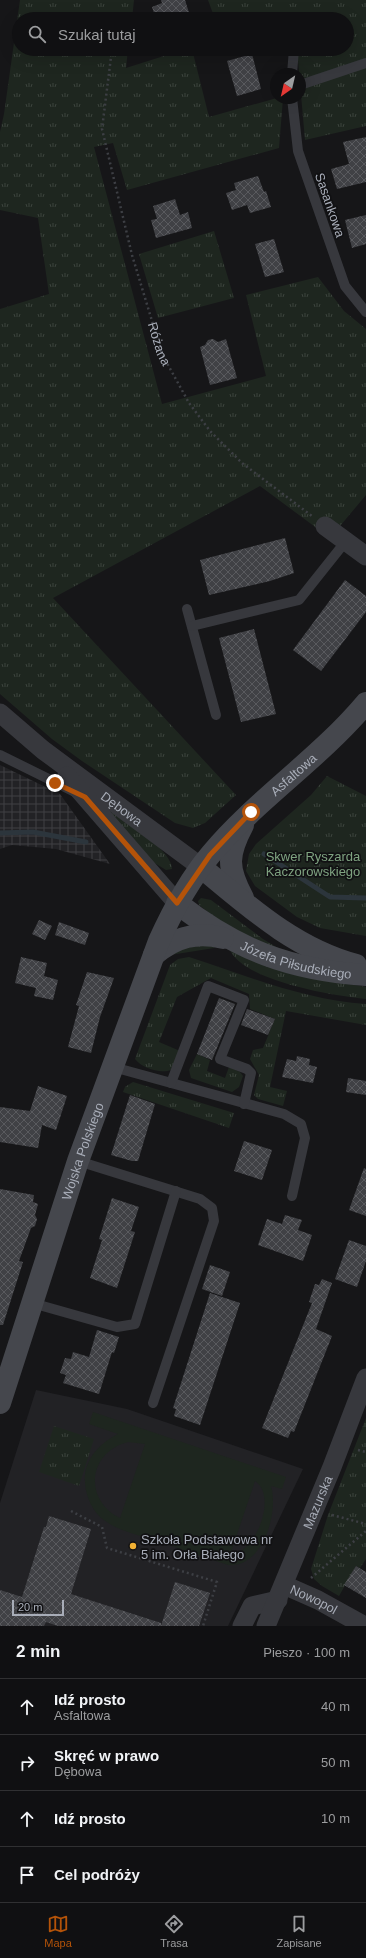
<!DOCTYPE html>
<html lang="pl">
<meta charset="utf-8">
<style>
body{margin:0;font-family:Arial,sans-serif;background:#19191b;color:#f1f3f6}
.compass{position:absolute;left:270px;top:68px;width:36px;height:36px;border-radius:50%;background:#101012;box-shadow:0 4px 16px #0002;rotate:214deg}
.scale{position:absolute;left:12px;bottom:10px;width:52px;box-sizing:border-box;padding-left:4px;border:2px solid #a8adb8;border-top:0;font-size:11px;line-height:14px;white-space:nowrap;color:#a8adb8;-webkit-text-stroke:3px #111113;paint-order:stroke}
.stop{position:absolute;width:12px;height:12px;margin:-9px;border:3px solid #b45309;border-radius:50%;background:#fff}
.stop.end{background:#b45309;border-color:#fff;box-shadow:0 1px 4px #0008}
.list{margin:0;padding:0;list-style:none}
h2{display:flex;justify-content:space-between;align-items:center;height:52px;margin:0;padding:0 16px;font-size:17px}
h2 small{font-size:13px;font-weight:400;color:#9c9d9f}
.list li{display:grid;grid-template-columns:26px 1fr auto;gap:12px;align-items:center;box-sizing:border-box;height:56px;padding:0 16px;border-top:1px solid #303032}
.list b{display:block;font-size:15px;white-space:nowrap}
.list p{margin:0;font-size:13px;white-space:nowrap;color:#9c9d9f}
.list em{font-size:13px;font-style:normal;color:#9c9d9f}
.icon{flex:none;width:22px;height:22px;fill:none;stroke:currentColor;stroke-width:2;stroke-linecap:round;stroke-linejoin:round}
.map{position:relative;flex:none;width:366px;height:1626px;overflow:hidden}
.search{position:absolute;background:#101012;box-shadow:0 4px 16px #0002;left:12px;right:12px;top:12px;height:44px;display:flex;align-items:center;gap:10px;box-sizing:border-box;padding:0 14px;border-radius:22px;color:#9c9d9f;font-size:15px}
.sheet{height:276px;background:#101012}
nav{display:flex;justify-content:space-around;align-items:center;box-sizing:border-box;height:56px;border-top:1px solid #303032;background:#101012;font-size:11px;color:#9c9d9f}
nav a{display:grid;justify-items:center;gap:2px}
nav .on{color:#b45309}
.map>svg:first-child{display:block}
.built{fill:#222225}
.industrial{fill:url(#industrial-grid)}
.grass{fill:url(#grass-tufts)}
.pitch{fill:#1e261f;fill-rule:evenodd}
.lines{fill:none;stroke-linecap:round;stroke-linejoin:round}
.stream{stroke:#2c353c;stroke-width:5}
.building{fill:url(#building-cross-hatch)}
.path{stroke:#3d3f44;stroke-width:2.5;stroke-dasharray:2 3;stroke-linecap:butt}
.lane{stroke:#37383d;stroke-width:10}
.street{stroke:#37383d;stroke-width:19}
.secondary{stroke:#45474d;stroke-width:22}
.route{stroke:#b45309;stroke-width:5}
.poi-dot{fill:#f2b134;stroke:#111113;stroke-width:1.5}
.labels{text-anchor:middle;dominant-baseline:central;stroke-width:3.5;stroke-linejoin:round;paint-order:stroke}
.street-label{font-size:13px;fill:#a8adb8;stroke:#111113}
.park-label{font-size:13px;fill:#7fa381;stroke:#111113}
.poi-label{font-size:13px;fill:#a8adb8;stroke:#111113;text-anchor:start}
</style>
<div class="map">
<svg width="366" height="1626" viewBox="0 0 366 1626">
<defs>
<pattern id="industrial-grid" width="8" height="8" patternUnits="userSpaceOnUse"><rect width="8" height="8" fill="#222225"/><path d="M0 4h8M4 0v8" fill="none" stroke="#3f3f43"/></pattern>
<pattern id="grass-tufts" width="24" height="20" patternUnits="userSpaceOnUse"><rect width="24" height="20" fill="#1e261f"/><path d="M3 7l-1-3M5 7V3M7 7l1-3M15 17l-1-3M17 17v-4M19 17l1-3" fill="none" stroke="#3c433d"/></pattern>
<pattern id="building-cross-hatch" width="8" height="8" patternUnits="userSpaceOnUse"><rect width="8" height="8" fill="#404145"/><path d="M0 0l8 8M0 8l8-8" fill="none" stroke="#595a5e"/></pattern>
</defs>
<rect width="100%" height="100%" fill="#161618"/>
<polygon class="built" points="36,1390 127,1409 303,1469 228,1626 0,1626 0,1503"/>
<polygon class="industrial" points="0,765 60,794 110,864 56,849 12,845 0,849"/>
<g class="grass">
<polygon points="20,0 134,0 132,19 19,19 19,49 128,49 126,68 186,49 192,49 209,117 277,98 283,98 279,148 127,190 113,143 94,147 162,404 266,376 246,295 318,277 344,311 366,329 366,495 330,538 260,486 53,598 236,795 205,823 193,828 175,823 82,761 52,739 0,694 0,309 49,294 38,218 0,210 0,132 4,114"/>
<polygon points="208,0 366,0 366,126 305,140 297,49 347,49 347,19 294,19 294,14 279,19 215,19"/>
<polygon points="214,231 234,298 158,318 139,254"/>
<polygon points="327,776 366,796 366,936 320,928 297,917 255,886 246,871 249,854 256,844 311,795"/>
<path d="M90,792C106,804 174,850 172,869L166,870L153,862Z"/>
<polygon points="201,898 211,900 263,939 286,953 242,938 199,905 198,901"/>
<polygon points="217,944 214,948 170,955 175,949"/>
<path d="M229,948L331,981L366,987V999C335,996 241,981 229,948Z"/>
<path d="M189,957C247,976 305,1000 366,1004V1025L286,1011L270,1087L287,1091L283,1106L258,1099L254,1095L259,1075L250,1059L253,1050L263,1048L275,1019L250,1009L249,994L211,978L177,997L159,1042L180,1051L171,1070C160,1074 142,1068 135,1059L170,965L178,959Z"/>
<polygon points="197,1054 210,1060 207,1071 225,1078 229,1067 240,1072 243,1076 239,1087 232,1092 191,1078 189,1070"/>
<polygon points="133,1082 234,1113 229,1128 123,1092 125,1087"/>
<polygon points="366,1418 366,1559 360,1568 356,1566 339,1596 322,1586 314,1579 311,1569 328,1515"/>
<polygon points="54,1426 94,1439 79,1486 39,1472"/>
</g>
<path class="pitch" d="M93,1412L286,1477L282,1489L271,1486C279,1512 263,1568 228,1565C206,1558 184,1550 161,1542C142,1536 116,1531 100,1517C89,1506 84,1490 85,1475C87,1456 102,1442 118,1434L89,1424ZM128,1442L145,1444L120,1518C83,1500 88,1452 128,1442ZM255,1481C278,1496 256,1553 230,1555Z"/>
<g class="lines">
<g class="stream">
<polyline points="0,833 33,832 86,842"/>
<polyline points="264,854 330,897 366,898"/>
</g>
</g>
<g class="building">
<polygon points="161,0 185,0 191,19 156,19 152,7 162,3"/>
<polygon points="252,54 261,89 237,96 227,61"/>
<polygon points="366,137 366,182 337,189 331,169 349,164 343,142"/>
<polygon points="258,176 264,192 266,191 271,207 250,213 247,205 232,210 226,193 236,190 234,183"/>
<polygon points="175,199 180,215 188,212 192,228 156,238 151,220 157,219 153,206"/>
<polygon points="366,215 366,244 352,248 345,220"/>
<polygon points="274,239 284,272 265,277 255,244"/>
<polygon points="213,339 218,342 226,339 237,378 210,385 200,347 205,345 208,340"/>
<polygon points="285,538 294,573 270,581 209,595 200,560"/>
<polygon points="345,580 366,596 366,612 321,671 293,650"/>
<polygon points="254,629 276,714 241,722 219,638"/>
<polygon points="39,920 52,926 45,940 32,934"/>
<polygon points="59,922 89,933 85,945 55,935"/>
<polygon points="21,957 47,963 44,976 58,980 53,1000 34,996 36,988 15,983"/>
<polygon points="87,972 114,978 100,1017 91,1053 68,1047 79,1006 76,1005"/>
<polygon points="219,998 235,1004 212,1060 197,1054"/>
<polygon points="247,1009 275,1019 268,1035 241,1025"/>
<polygon points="297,1056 310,1059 309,1065 317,1067 313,1083 282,1077 287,1059 296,1061"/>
<polygon points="348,1078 366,1081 366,1095 346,1092"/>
<polygon points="38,1086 67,1096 56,1130 42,1125 38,1148 0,1142 0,1107 30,1111"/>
<polygon points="130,1095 155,1104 138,1161 132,1161 111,1155"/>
<polygon points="244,1141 272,1150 262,1180 234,1171"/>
<polygon points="364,1168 366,1169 366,1216 349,1210"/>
<polygon points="0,1189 34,1195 33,1202 38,1204 35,1215 37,1219 35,1226 31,1228 19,1261 23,1262 3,1325 0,1325"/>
<polygon points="112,1198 139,1207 131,1231 135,1232 117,1288 90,1278 102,1240 99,1239"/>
<polygon points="285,1215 302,1220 298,1230 312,1235 303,1261 258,1245 267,1219 282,1224"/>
<polygon points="349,1240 366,1246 366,1261 357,1287 335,1279"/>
<polygon points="210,1265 230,1272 222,1296 202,1289"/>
<polygon points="322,1279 332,1283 316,1329 332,1336 294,1432 291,1431 288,1438 262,1428 312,1303 309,1302 315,1284 319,1285"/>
<polygon points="210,1293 240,1303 200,1425 174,1416 176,1409 173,1408"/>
<polygon points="97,1330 119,1337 114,1353 112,1352 99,1394 63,1383 66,1375 60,1373 65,1358 71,1359 73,1352 89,1357"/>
<polygon points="49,1516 91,1529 71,1594 161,1623 161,1626 58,1626 46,1622 44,1626 0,1626 0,1590 22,1597 44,1527 46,1527"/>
<polygon points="356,1566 366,1572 366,1598 344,1585"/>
<polygon points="175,1582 210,1593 199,1626 161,1626"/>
</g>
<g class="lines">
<g class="path">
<polyline points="116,19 117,12"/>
<path id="s1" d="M112,49L102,129L132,255L162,354L189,403L210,431L242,463L312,516"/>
<polyline points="358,1450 366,1452"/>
<polyline points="71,1511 102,1527 107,1548 217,1582 203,1626"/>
<polyline points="332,1515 366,1524"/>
<polyline points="311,1578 366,1531"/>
</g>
<g class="lane">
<polyline points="292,74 294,49"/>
<polyline points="300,85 366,63"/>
<polyline points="292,98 298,151 345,286 366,312"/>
<polyline points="187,609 216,715"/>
<polyline points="192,626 299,600 346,541"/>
<polyline points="0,755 75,792"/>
<polyline points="113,1067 284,1114 301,1124 305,1138 292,1196"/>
<polyline points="171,1083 208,986 244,1000 220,1059 247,1069 251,1073 244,1104"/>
<polyline points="78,1161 200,1199 212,1208 214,1221 153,1403"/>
<polyline points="32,1303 117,1327 135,1324 176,1191"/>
</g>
<g class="street">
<polyline points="325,526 366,556"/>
<path id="s2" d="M0,713L43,750L201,867"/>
<polyline points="67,776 177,903"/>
<path id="s3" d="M284,1585L318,1600L365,1626"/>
<polyline points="242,1626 252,1606 278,1600"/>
<path id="s4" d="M266,1626L332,1467L366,1378"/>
</g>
<g class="secondary">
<path d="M243,825C227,855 227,868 243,898"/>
<path d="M201,867C248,906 295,949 356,965"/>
<path id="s5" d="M177,903C237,950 290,970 366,975"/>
<path d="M154,955C175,937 197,931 223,938"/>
<path id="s6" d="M0,1403L78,1161L159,941C173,910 189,880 211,854C257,799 319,759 366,703"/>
</g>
</g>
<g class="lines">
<polyline class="route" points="55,783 85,797 177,903 210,855 251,812"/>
</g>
<circle class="poi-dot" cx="133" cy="1546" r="4"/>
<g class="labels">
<g class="street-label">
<text transform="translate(330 205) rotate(71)">Sasankowa</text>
<text stroke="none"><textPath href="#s1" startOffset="303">Różana</textPath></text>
<text stroke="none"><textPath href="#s6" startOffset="705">Asfaltowa</textPath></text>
<text stroke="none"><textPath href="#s2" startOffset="155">Dębowa</textPath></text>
<text stroke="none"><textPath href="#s5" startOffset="134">Józefa Piłsudskiego</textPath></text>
<text stroke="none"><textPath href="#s6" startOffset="265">Wojska Polskiego</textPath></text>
<text stroke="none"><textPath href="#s4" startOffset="134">Mazurska</textPath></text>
<text stroke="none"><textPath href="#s3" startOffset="33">Nowopol</textPath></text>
</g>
<g class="park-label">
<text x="313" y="856">Skwer Ryszarda<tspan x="313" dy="15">Kaczorowskiego</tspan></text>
</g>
<g class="poi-label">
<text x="141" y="1539">Szkoła Podstawowa nr<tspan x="141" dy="15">5 im. Orła Białego</tspan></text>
</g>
</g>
</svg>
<svg class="compass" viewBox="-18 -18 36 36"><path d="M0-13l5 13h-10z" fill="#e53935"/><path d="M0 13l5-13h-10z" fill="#9c9d9f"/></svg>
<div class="scale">20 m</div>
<div class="stop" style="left:251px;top:812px"></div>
<div class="stop end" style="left:55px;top:783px"></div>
<div class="search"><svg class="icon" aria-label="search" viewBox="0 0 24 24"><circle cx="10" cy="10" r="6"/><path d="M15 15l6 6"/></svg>Szukaj tutaj</div>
</div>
<section class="sheet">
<h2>2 min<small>Pieszo · 100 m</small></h2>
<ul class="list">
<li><svg class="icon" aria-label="ahead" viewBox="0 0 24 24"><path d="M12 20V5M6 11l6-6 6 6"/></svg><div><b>Idź prosto</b><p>Asfaltowa</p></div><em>40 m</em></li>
<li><svg class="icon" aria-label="right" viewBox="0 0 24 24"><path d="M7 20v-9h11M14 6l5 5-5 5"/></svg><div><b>Skręć w prawo</b><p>Dębowa</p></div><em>50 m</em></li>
<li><svg class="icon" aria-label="ahead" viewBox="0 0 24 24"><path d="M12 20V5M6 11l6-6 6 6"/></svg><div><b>Idź prosto</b></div><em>10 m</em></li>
<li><svg class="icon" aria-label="arrive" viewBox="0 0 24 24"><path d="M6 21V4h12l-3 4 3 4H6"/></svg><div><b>Cel podróży</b></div></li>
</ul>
</section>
<nav>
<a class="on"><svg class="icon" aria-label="map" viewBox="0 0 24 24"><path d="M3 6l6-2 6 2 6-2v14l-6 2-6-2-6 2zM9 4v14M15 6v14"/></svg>Mapa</a>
<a><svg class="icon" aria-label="directions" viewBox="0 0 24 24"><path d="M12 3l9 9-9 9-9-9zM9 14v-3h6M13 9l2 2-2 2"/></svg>Trasa</a>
<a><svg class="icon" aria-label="saved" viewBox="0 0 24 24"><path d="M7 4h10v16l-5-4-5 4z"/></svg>Zapisane</a>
</nav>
